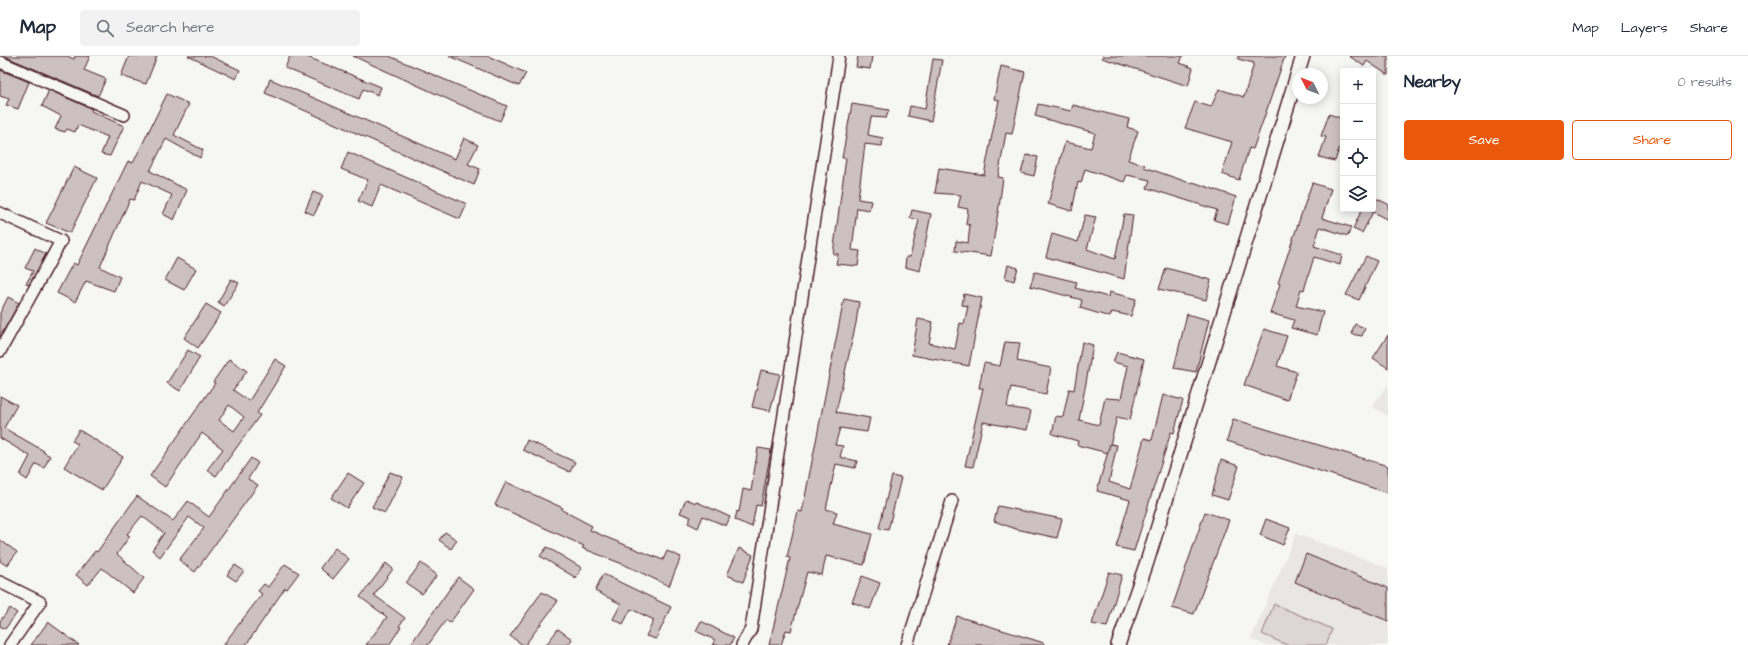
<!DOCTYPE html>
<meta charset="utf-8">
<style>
body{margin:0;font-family:"Architects Daughter",sans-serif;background:#f2f2f3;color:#1f2937}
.controls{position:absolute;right:12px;top:12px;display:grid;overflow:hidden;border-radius:4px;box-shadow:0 2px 10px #0003}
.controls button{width:36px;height:36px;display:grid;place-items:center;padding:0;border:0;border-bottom:1px solid #e0e1e3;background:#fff;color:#1f2937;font:20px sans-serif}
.compass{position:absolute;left:1292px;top:12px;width:36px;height:36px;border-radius:50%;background:#fff;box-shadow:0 2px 10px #0003;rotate:312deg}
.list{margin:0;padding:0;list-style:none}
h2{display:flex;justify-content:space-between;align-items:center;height:52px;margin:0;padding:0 16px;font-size:17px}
h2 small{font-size:13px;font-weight:400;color:#747a83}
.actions{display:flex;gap:8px;padding:12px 16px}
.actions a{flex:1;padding:9px 0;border:1px solid #ea580c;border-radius:4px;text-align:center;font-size:14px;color:#ea580c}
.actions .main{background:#ea580c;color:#fff}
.icon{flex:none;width:22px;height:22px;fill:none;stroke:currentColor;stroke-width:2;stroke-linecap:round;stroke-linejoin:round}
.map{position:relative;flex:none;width:1388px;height:589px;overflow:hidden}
header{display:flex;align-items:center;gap:24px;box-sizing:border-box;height:56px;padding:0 20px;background:#fff;border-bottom:1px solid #e0e1e3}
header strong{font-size:19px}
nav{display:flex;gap:22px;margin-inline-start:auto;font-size:14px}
.search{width:280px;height:36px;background:#f2f2f3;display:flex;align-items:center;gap:10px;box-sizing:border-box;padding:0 14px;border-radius:4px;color:#747a83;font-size:15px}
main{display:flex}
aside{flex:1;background:#fff}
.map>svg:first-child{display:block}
.built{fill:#e9e6e3}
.green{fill:#ddd6d5;stroke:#947a80}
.building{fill:#ccc1c0;stroke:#4a1f2b;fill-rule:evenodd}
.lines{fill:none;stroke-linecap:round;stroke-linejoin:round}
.minor-casing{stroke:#4a1f2b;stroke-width:14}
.tertiary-casing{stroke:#4a1f2b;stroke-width:16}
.minor{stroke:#f6f6f2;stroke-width:11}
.tertiary{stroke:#f6f6f2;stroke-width:13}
</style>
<header>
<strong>Map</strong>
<div class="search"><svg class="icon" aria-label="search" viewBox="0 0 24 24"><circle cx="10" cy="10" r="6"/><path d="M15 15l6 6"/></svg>Search here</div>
<nav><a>Map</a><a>Layers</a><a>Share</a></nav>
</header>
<main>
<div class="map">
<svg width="1388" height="589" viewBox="0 0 1388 589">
<rect width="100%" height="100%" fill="#f6f6f2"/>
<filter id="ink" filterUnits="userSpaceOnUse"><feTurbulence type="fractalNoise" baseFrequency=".025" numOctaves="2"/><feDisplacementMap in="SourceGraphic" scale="8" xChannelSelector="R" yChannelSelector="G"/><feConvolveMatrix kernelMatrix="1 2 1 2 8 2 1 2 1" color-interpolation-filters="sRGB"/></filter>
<g filter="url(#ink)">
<g class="built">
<polygon points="1388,329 1388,360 1372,350"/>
<polygon points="1296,478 1388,512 1388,589 1265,589 1251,583"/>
</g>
<polygon class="green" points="1274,548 1332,573 1326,589 1287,589 1262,578"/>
<g class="building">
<polygon points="4,0 67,0 74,3 75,0 90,0 84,14 106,23 98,40"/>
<polygon points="129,0 157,0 146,28 121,20"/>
<polygon points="188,0 210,0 240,14 236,23"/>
<polygon points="290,0 305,0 381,31 378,39 363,33 359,43 285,12"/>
<polygon points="353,0 389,0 507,50 500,65 454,46"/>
<polygon points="449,0 488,0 526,17 519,30"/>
<polygon points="858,0 872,0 870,13 856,11"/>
<polygon points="1102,0 1183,0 1180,7 1193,12 1188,30 1102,2"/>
<polygon points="1238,0 1285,0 1264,62 1253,93 1249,92 1239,124 1222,118 1232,86 1185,72 1195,46 1211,51 1219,33 1244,41 1254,7 1238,3"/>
<polygon points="1349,0 1388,0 1388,19 1367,5 1364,10"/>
<polygon points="933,3 942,4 931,65 908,60 910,50 925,53"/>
<polygon points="1001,10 1025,16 1012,78 1006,77 998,121 1003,122 1000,144 991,200 955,195 956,185 968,187 970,169 966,168 968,153 958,151 961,139 935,137 939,112 984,119 999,44 994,43"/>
<polygon points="0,14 29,26 18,53 6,49 9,43 0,40"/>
<polygon points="270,23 455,103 464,82 478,89 468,108 480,113 474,129 265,37"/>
<polygon points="49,34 92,53 91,55 124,70 110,100 101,98 108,81 78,69 75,76 67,73 65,76 55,73 61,60 42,50"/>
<polygon points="167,38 189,48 174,79 203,94 200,102 166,83 150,115 187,134 174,164 163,158 172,139 142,125 134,144 130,143 100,211 120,221 114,235 86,225 75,246 57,237 73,207 77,209 128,105 133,107"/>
<polygon points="852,48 889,54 886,62 871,61 868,79 883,82 882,90 865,88 858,143 871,145 869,154 857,152 852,194 860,195 858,210 836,208 838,198 833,198 846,102 842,102"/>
<polygon points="1038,48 1071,55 1073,49 1129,63 1127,71 1138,75 1128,104 1145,109 1144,111 1193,128 1193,126 1236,141 1228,168 1214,164 1217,154 1147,132 1150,124 1127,119 1124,126 1085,113 1081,127 1078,126 1072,155 1048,148 1065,86 1091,92 1095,77 1035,60"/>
<polygon points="1329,58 1343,63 1343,81 1335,105 1319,101 1326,81 1321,80"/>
<polygon points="348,96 467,148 460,163 381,129 372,151 358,145 368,124 341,113"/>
<polygon points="1026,99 1038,101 1034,120 1021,117"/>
<polygon points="74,111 97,122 70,177 46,167"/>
<polygon points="1312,127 1331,133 1322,162 1351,171 1348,180 1320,171 1314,190 1342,199 1340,209 1314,201 1304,234 1301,233 1296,250 1323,256 1317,279 1291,272 1294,264 1270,257 1280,228 1278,227"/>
<polygon points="313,136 323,140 314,159 305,155"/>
<polygon points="1373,141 1388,148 1388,164 1373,156 1362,177 1353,173 1362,153 1373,153"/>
<polygon points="912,154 931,158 920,215 905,211 906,201 910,201 919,164 910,162"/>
<polygon points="1124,158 1133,159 1124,223 1046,201 1052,178 1078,186 1085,159 1096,161 1087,193 1115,203"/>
<polygon points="35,192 46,198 29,229 26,228 33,215 25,212"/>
<polygon points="1366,200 1377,205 1359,244 1346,239"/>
<polygon points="177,202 196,213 184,234 165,224"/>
<polygon points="1008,209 1018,212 1014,225 1005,222"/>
<polygon points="1166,212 1211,224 1206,244 1159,233"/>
<polygon points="1035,216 1077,226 1075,232 1108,241 1109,236 1136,243 1131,260 1112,256 1110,261 1080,252 1082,244 1030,230"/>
<polygon points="231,223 239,227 224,250 218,246"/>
<polygon points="964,238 982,242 969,310 912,299 918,263 933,266 929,287 955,293 960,267 964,268 968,250 962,249"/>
<polygon points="8,241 19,247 0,281 0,257"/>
<polygon points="844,243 859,246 856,267 836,356 870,362 867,376 840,372 835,389 843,390 840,401 857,405 855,412 836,408 826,453 837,456 833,468 872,478 864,509 826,500 822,519 807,516 791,575 786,574 781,589 769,589 790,502 787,501 798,455 802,456"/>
<polygon points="206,248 221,257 198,292 184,282"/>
<polygon points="1187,258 1209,264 1196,316 1174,312"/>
<polygon points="1355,268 1365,272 1362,280 1351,278"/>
<polygon points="1264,273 1287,280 1277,310 1297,316 1287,344 1244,329"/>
<polygon points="1388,279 1388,312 1373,302"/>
<polygon points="1005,286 1020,287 1017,305 1051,312 1046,338 1011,331 1007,351 1031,355 1027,374 983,366 973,411 965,410 983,332 979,332 984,307 1000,310"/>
<polygon points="1082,286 1093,289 1079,364 1099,369 1105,342 1121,343 1128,310 1113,306 1117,296 1144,303 1130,364 1117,361 1108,397 1077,389 1078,385 1052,378 1056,360 1063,361 1069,333 1074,334"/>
<polygon points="188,294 200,301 180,335 167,327"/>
<path d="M229,303L247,315L233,334L249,345L275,303L286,310L257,357L260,359L216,420L207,414L223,393L202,377L165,431L150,420L215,327L213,326ZM229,349L244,361L234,375L219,364Z"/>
<polygon points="761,314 780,318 770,355 752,351"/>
<polygon points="1163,339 1183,344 1174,377 1171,376 1134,495 1116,491 1130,444 1097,435 1110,388 1117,389 1109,426 1130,433 1144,382 1152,384"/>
<polygon points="0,340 17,349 4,372 44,395 43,396 50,400 44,412 36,408 27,424 20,419 30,400 0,382"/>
<polygon points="1233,363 1388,410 1388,437 1227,385"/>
<polygon points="79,374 123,401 102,434 64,411 78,388 72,385"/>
<polygon points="527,384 575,406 570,416 523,394"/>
<polygon points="758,392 771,394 761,450 756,449 752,471 735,464 737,455 739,456 743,433 751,435"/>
<polygon points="251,402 258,407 248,423 258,429 195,516 179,504 204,472 189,461 160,501 152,494 164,477 142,460 127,478 130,480 117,498 144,522 133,537 102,512 88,529 76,519 95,495 97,496 137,440 173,465 188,445 209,461"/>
<polygon points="1221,404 1239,410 1228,444 1212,439"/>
<polygon points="390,416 403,421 385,457 372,451"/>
<polygon points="348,417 364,427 347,452 331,442"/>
<polygon points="892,420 901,422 888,474 879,472"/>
<polygon points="506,426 563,452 562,454 592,470 590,474 608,482 663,504 667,495 681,501 669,530 625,509 582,492 584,490 495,449"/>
<polygon points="686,443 696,447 697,446 730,461 726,470 703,460 698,472 688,467 691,461 680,457"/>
<polygon points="998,450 1062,463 1057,482 1016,473 994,465"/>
<polygon points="1205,456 1229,464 1194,558 1172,552"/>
<polygon points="1266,463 1290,472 1283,489 1260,479"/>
<polygon points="445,476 457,484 451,493 439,484"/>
<polygon points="0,484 17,496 7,510 0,505"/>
<polygon points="547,491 582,512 576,522 540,500"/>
<polygon points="335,492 349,503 333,523 320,512"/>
<polygon points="739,492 753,499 743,526 727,519"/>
<polygon points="1306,498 1388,532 1388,565 1295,526"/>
<polygon points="386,507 393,513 374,539 405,562 399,570 401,571 389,589 366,589 387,561 360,541"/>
<polygon points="421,507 437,519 422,538 406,527"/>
<polygon points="285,508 299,517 287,533 285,532 246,589 223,589 262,538 258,535 264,528 268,531"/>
<polygon points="235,509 244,515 236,525 227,519"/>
<polygon points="1109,516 1122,519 1107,571 1092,568"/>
<polygon points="603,518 671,551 656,583 646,580 654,564 631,553 623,568 613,563 621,548 595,535"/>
<polygon points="862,520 880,527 870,553 852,546"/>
<polygon points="458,521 474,533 450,567 446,564 428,589 410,589"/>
<polygon points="542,536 558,545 525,589 523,589 510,580"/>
<polygon points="10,552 17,557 5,573 0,570 0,565"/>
<polygon points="957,560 1044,587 1043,589 947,589"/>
<polygon points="701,565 734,582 730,589 712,589 715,584 696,575"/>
<polygon points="48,566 79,589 31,589"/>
<polygon points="558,573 572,583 568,589 546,589"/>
</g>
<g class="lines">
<g class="minor-casing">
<g id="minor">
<polyline points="0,6 124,59"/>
<polyline points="0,157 61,185 0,295"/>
<polyline points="0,526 40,546 10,589"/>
<polyline points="742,589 751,573 839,0"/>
<polyline points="907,589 952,445"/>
</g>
</g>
<g class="tertiary-casing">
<polyline id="tertiary" points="1118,589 1147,506 1303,0"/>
</g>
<use href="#minor" class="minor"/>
<use href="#tertiary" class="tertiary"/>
</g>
</g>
</svg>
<div class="controls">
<button>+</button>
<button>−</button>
<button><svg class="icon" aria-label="locate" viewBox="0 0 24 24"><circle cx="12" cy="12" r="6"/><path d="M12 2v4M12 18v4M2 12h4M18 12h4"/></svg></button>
<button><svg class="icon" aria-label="layers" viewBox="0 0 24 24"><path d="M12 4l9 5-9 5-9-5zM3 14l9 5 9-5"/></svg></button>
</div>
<svg class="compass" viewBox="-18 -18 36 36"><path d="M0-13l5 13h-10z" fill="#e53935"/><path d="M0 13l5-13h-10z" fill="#747a83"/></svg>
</div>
<aside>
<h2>Nearby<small>0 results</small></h2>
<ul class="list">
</ul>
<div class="actions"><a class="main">Save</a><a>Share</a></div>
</aside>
</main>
